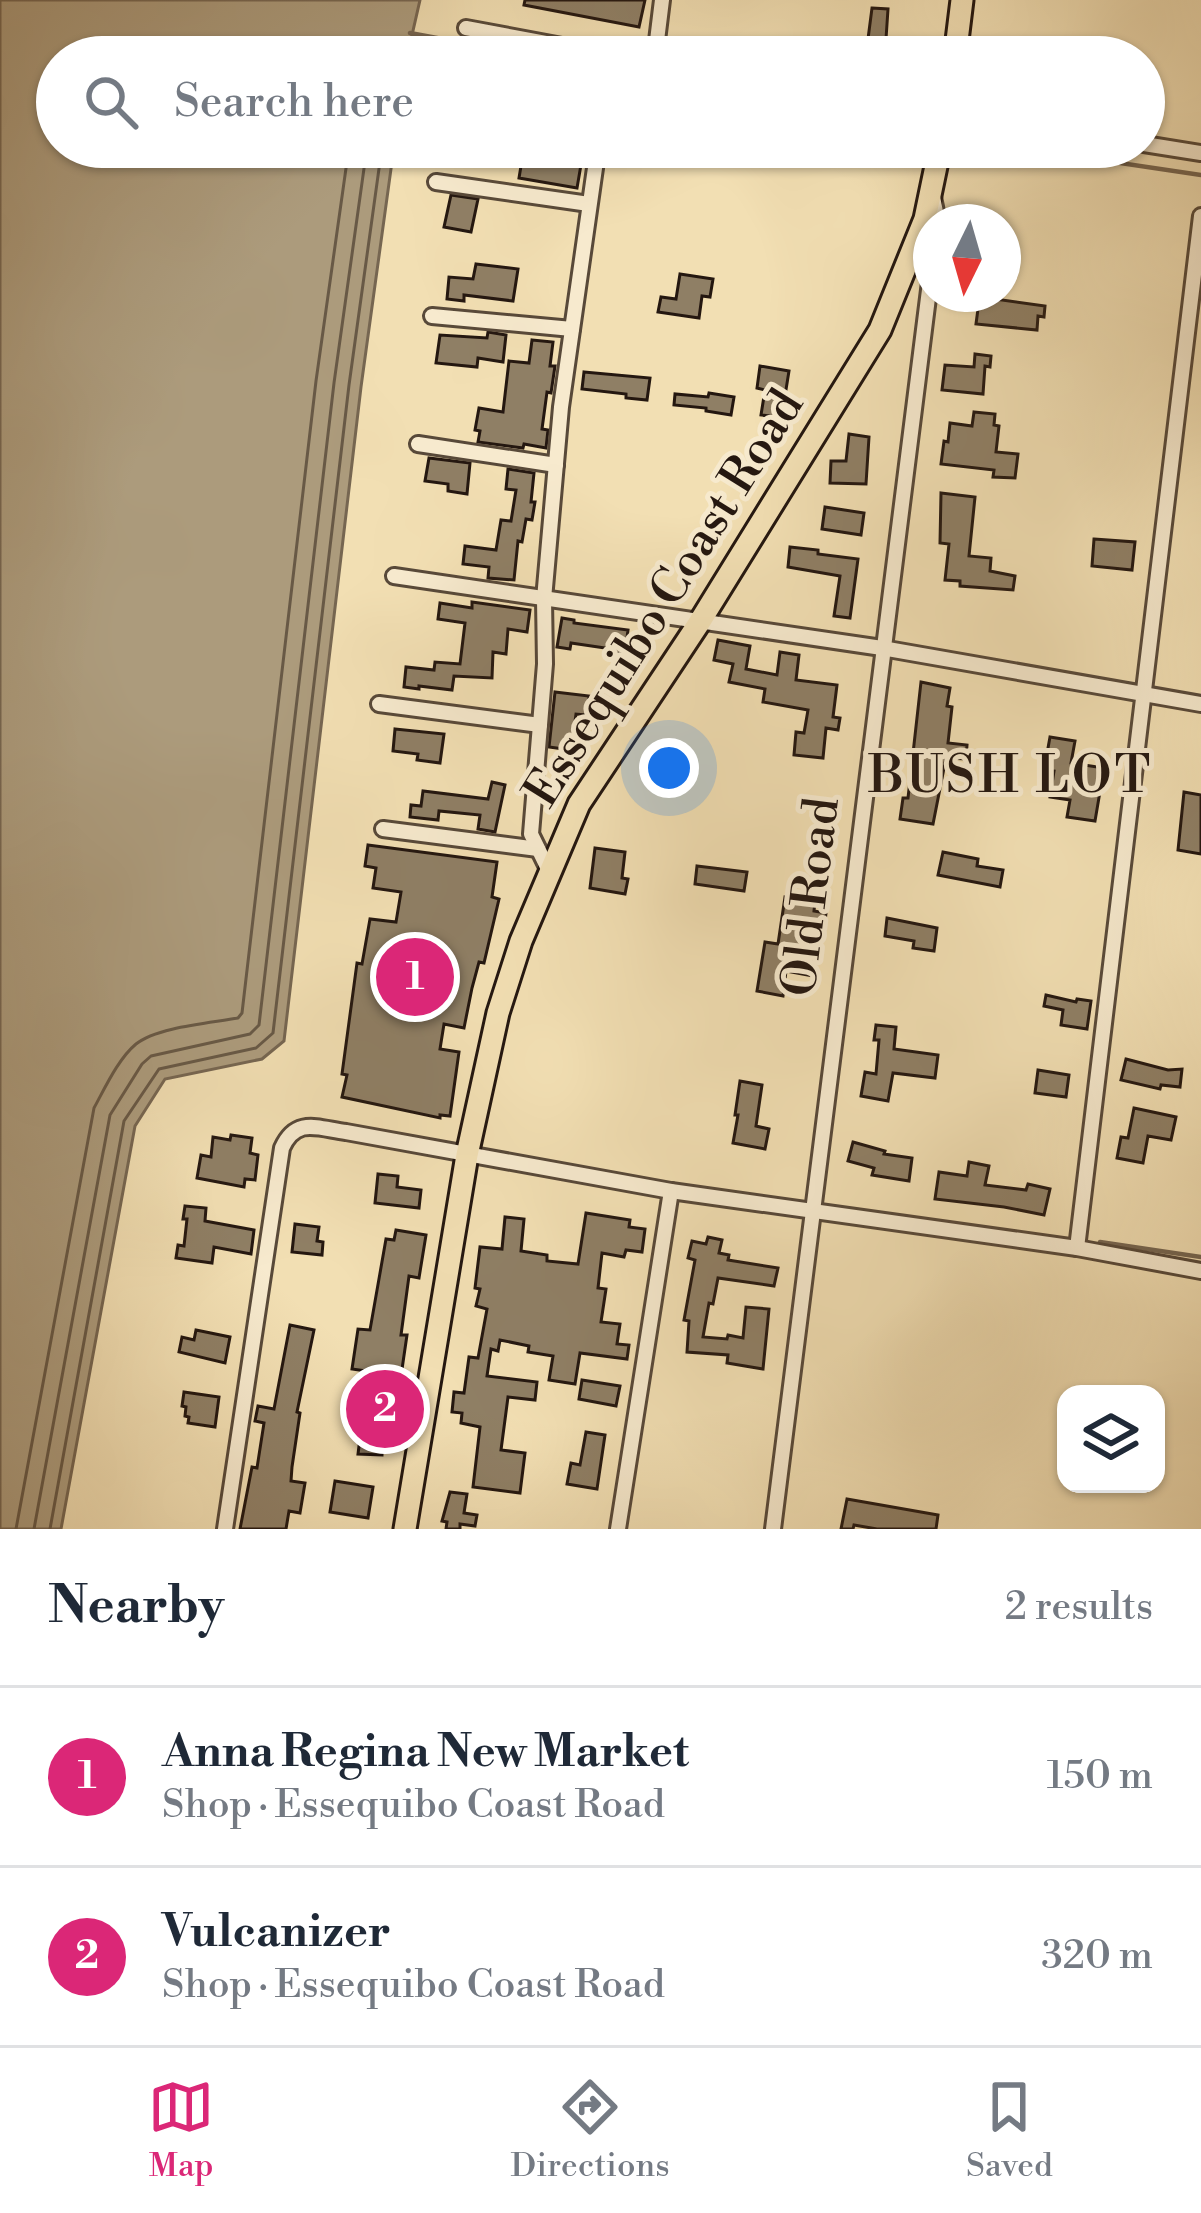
<!DOCTYPE html>
<meta charset="utf-8">
<style>
body{margin:0;font-family:"Libre Bodoni",serif;background:#f2f2f3;color:#1f2937}
.controls{position:absolute;right:36px;bottom:36px;display:grid;overflow:hidden;border-radius:24px;box-shadow:0 3px 9px #0004}
.controls button{width:108px;height:108px;display:grid;place-items:center;padding:0;border:0;border-bottom:3px solid #e0e1e3;background:#fff;color:#1f2937;font:60px sans-serif}
.compass{position:absolute;left:913px;top:204px;width:108px;height:108px;border-radius:50%;background:#fff;box-shadow:0 3px 9px #0004;rotate:185deg}
.you{position:absolute;left:669px;top:768px;width:42px;height:42px;margin:-30px;border:9px solid #fff;border-radius:50%;background:#1a73e8;box-shadow:0 0 0 18px #1a73e833}
.badge{display:grid;place-items:center;width:78px;height:78px;border-radius:50%;background:#db2777;color:#fff;font-size:39px;font-weight:700}
.pin{position:absolute;translate:-50% -50%;border:6px solid #fff;box-shadow:0 3px 12px #0006}
.list{margin:0;padding:0;list-style:none}
h2{display:flex;justify-content:space-between;align-items:center;height:156px;margin:0;padding:0 48px;font-size:51px}
h2 small{font-size:39px;font-weight:400;color:#747a83}
.list li{display:grid;grid-template-columns:78px 1fr auto;gap:36px;align-items:center;box-sizing:border-box;height:180px;padding:0 48px;border-top:3px solid #e0e1e3}
.list b{display:block;font-size:45px;white-space:nowrap}
.list p{margin:0;font-size:39px;white-space:nowrap;color:#747a83}
.list em{font-size:39px;font-style:normal;color:#747a83}
.icon{flex:none;width:66px;height:66px;fill:none;stroke:currentColor;stroke-width:2;stroke-linecap:round;stroke-linejoin:round}
.map{position:relative;flex:none;width:1201px;height:1529px;overflow:hidden}
.search{position:absolute;background:#fff;box-shadow:0 3px 9px #0004;left:36px;right:36px;top:36px;height:132px;display:flex;align-items:center;gap:30px;box-sizing:border-box;padding:0 42px;border-radius:66px;color:#747a83;font-size:45px}
.sheet{height:516px;background:#fff}
nav{display:flex;justify-content:space-around;align-items:center;box-sizing:border-box;height:168px;border-top:3px solid #e0e1e3;background:#fff;font-size:33px;color:#747a83}
nav a{display:grid;justify-items:center;gap:6px}
nav .on{color:#db2777}
.map>svg:first-child{display:block}
.water{fill:#ac9b7c;stroke:#766651;stroke-width:3}
.lines{fill:none;stroke-linecap:round;stroke-linejoin:round}
.shore{stroke:#685946;stroke-width:3}
.stream{stroke:#766651;stroke-width:4.5}
.building{fill:#8f7f65;stroke:#241710;stroke-width:3}
.minor-casing{stroke:#584939;stroke-width:20}
.primary-casing{stroke:#241710;stroke-width:27}
.minor{stroke:#f7eace;stroke-width:14}
.primary{stroke:#f2dfb3;stroke-width:21}
.labels{text-anchor:middle;dominant-baseline:central;stroke-width:10;stroke-linejoin:round;paint-order:stroke}
.street-label{font-size:48px;fill:#241710;stroke:#f7eace}
.neighbourhood-label{font-size:51px;letter-spacing:3px;fill:#241710;stroke:#f7eace}
</style>
<div class="map">
<svg width="1201" height="1529" viewBox="0 0 1201 1529">
<rect width="100%" height="100%" fill="#f2dfb3"/>
<filter id="stains"><feTurbulence type="fractalNoise" baseFrequency=".00167" numOctaves="4"/><feColorMatrix values="0 0 0 0 .2 0 0 0 0 .09 0 0 0 0 .02 0 0 0 .5 -.17"/></filter>
<radialGradient id="worn" r=".72"><stop offset=".6" stop-color="#630" stop-opacity="0"/><stop offset="1" stop-color="#630" stop-opacity=".3"/></radialGradient>
<polygon class="water" points="0,0 420,0 407,57 57,57 57,147 394,147 361,387 284,1041 262,1059 165,1079 135,1126 61,1529 0,1529"/>
<g class="lines">
<g class="shore">
<path d="M16,1529L94,1108C105,1088 118,1059 136,1044C157,1027 211,1023 238,1018L242,1013L316,381L349,147"/>
<polyline points="34,1529 110,1115 142,1064 151,1056 250,1034 259,1025 334,383 367,147"/>
<polyline points="50,1529 124,1121 159,1069 256,1048 273,1033 349,385 382,147"/>
</g>
<g class="stream">
<polyline points="410,33 539,57"/>
<polyline points="1012,147 1201,175"/>
<polyline points="1100,1242 1201,1257"/>
</g>
</g>
<g class="building">
<polygon points="525,0 645,0 639,27 524,5"/>
<polygon points="872,8 888,9 886,39 903,42 901,57 872,57 860,53 863,38 868,39"/>
<polygon points="524,148 558,153 559,148 583,153 577,188 519,178"/>
<polygon points="451,195 478,199 471,232 444,227"/>
<polygon points="476,264 518,269 513,301 464,295 464,301 447,299 449,277 473,279"/>
<polygon points="680,274 713,279 710,297 702,296 699,318 658,312 661,297 676,299"/>
<polygon points="980,294 996,294 995,299 1045,306 1044,317 1038,316 1037,330 976,324"/>
<polygon points="488,332 506,335 503,362 478,358 477,367 436,363 440,335 487,338"/>
<polygon points="532,340 553,342 550,366 555,366 551,393 547,392 542,429 548,430 546,448 524,444 523,448 478,442 480,431 475,430 479,408 503,412 509,361 529,363"/>
<polygon points="975,354 991,356 990,367 985,366 983,394 942,390 945,365 974,367"/>
<polygon points="760,366 789,371 784,402 788,402 786,418 761,415 765,390 757,388"/>
<polygon points="584,372 650,378 647,400 626,398 626,394 582,389"/>
<polygon points="709,393 734,397 731,415 706,411 706,408 674,405 675,394 708,397"/>
<polygon points="974,412 995,414 994,425 999,426 996,452 1018,454 1015,478 993,477 994,470 941,464 944,441 948,442 950,423 972,426"/>
<polygon points="849,434 869,437 866,484 830,483 831,461 846,461"/>
<polygon points="429,458 470,463 467,494 448,491 448,484 425,481"/>
<polygon points="508,469 534,473 531,502 535,502 532,520 526,519 522,542 518,541 514,580 488,578 489,567 463,564 465,546 496,550 501,520 511,521 516,490 506,489"/>
<polygon points="941,493 975,497 969,556 991,558 990,571 1015,576 1013,590 960,586 960,581 945,580 949,544 940,543"/>
<polygon points="825,507 864,513 861,535 822,529"/>
<polygon points="1094,539 1135,542 1132,570 1092,566"/>
<polygon points="790,547 818,550 818,554 858,559 850,618 834,616 840,576 788,567"/>
<polygon points="472,602 530,610 527,632 508,629 506,654 493,652 492,678 454,676 452,690 419,686 419,689 404,687 406,667 434,670 435,662 460,664 465,623 438,619 440,603 472,608"/>
<polygon points="562,618 574,620 574,623 628,630 625,654 612,653 612,649 571,643 570,649 557,647"/>
<polygon points="718,640 750,646 746,669 777,675 780,652 799,655 796,680 837,685 833,717 840,718 838,730 826,728 823,758 794,755 796,732 804,733 808,710 763,702 765,689 729,682 733,664 714,660"/>
<polygon points="921,682 950,688 947,706 952,707 948,743 967,745 966,759 946,758 933,824 900,819 903,798 908,798"/>
<polygon points="555,692 589,696 587,715 576,714 571,750 549,747"/>
<polygon points="395,729 444,734 440,763 417,760 418,754 393,751"/>
<polygon points="1050,737 1075,741 1071,763 1104,768 1095,821 1067,817 1070,800 1050,797 1054,771 1044,770"/>
<polygon points="492,782 505,785 495,832 478,829 480,815 439,811 438,820 410,817 411,805 421,806 423,791 488,799"/>
<polygon points="1184,792 1201,795 1201,854 1178,850"/>
<polygon points="368,845 497,862 492,897 499,899 484,963 479,962 472,988 464,1028 444,1024 440,1049 459,1052 450,1116 440,1115 440,1118 342,1097 347,1075 342,1074 357,963 362,964 370,919 396,922 401,892 373,888 376,868 365,866"/>
<polygon points="595,848 625,852 622,878 628,879 625,894 590,888"/>
<polygon points="943,852 978,859 977,866 1003,870 1000,887 938,875"/>
<polygon points="697,866 747,872 744,891 695,884"/>
<polygon points="785,897 815,901 814,911 826,913 824,931 820,930 813,976 786,971 783,996 757,991 765,942 778,944"/>
<polygon points="887,918 937,928 934,951 913,948 914,941 885,936"/>
<polygon points="1046,995 1076,1002 1077,999 1091,1001 1087,1029 1061,1025 1063,1010 1044,1006"/>
<polygon points="876,1025 896,1027 894,1049 938,1055 935,1078 893,1073 888,1101 861,1096 865,1072 876,1074 879,1040 874,1040"/>
<polygon points="1126,1059 1168,1070 1182,1069 1180,1087 1161,1085 1160,1089 1121,1080"/>
<polygon points="1038,1070 1069,1075 1066,1097 1035,1093"/>
<polygon points="740,1081 762,1085 756,1126 769,1129 765,1149 733,1143 738,1115 735,1115"/>
<polygon points="1134,1108 1176,1117 1171,1140 1148,1136 1143,1163 1117,1158 1121,1137 1128,1138"/>
<polygon points="231,1135 252,1138 250,1153 258,1155 255,1180 245,1179 244,1187 197,1178 201,1155 211,1157 213,1137 230,1140"/>
<polygon points="853,1142 885,1151 884,1154 912,1158 909,1181 872,1175 874,1168 848,1161"/>
<polygon points="969,1162 989,1166 985,1185 1026,1190 1028,1184 1050,1189 1044,1215 1004,1207 935,1199 939,1172 967,1176"/>
<polygon points="378,1174 398,1176 397,1187 421,1190 419,1208 375,1203"/>
<polygon points="185,1206 206,1208 205,1221 254,1230 251,1254 214,1247 212,1263 176,1258 178,1245 184,1246 187,1219 183,1219"/>
<polygon points="586,1213 630,1220 629,1227 645,1229 642,1252 626,1250 624,1257 602,1253 598,1288 606,1289 601,1322 620,1324 617,1344 629,1345 627,1359 580,1353 575,1384 549,1380 553,1356 528,1352 529,1346 500,1340 498,1351 491,1349 487,1376 537,1382 535,1400 508,1397 501,1450 525,1453 520,1493 473,1487 480,1427 461,1423 462,1413 452,1412 454,1392 464,1393 469,1357 478,1358 487,1309 476,1306 480,1289 475,1288 480,1247 502,1249 505,1217 524,1219 521,1251 547,1255 547,1261 578,1264"/>
<polygon points="295,1224 319,1227 317,1241 323,1242 322,1255 292,1252"/>
<polygon points="396,1230 426,1235 419,1278 409,1276 401,1335 407,1335 401,1376 352,1369 358,1329 370,1330 386,1239 394,1240"/>
<polygon points="708,1237 722,1240 719,1253 729,1255 728,1260 778,1268 774,1286 718,1278 713,1304 709,1303 703,1337 727,1339 728,1335 743,1338 746,1307 769,1309 763,1369 727,1363 728,1355 687,1352 689,1321 684,1320 695,1260 688,1258 692,1241 706,1244"/>
<polygon points="290,1325 314,1330 297,1412 300,1413 292,1467 291,1481 305,1483 300,1513 289,1511 286,1529 240,1529 252,1467 257,1468 264,1423 255,1421 258,1406 274,1409"/>
<polygon points="196,1330 230,1337 225,1363 179,1352 182,1337 194,1340"/>
<polygon points="582,1380 620,1386 616,1406 579,1399"/>
<polygon points="184,1392 219,1397 215,1427 188,1423 189,1417 185,1416 186,1407 182,1406"/>
<polygon points="365,1398 392,1400 389,1423 383,1423 382,1455 358,1454"/>
<polygon points="586,1432 605,1435 597,1489 567,1484 571,1463 580,1465"/>
<polygon points="335,1481 373,1487 368,1518 330,1512"/>
<polygon points="450,1492 467,1494 464,1513 477,1515 475,1526 460,1524 460,1529 446,1529 447,1522 442,1521"/>
<polygon points="847,1499 938,1515 936,1529 877,1529 854,1525 853,1529 841,1529"/>
</g>
<g class="lines">
<g class="minor-casing">
<g id="minor">
<polyline points="466,28 621,57"/>
<polyline points="655,57 662,0"/>
<polyline points="1144,144 1201,153"/>
<polyline points="436,182 589,204"/>
<polyline points="933,197 938,222"/>
<polyline points="432,316 572,329"/>
<polyline points="418,444 556,465"/>
<polyline points="394,576 882,648 1201,704"/>
<polyline points="379,704 540,725"/>
<polyline points="383,829 538,849"/>
<polyline points="550,873 531,834 545,664 544,599 561,407 598,147"/>
<polyline points="1077,1248 1201,216"/>
<path d="M225,1529L282,1148C296,1117 317,1128 346,1132L671,1191L1077,1248L1201,1271"/>
<polyline points="618,1529 671,1191"/>
<polyline points="773,1529 931,274"/>
</g>
</g>
<g class="primary-casing">
<g id="primary">
<polyline points="955,57 962,0"/>
<polyline points="405,1529 467,1155 498,1013 521,941 579,804 699,623 880,330 925,219 940,147"/>
</g>
</g>
<use href="#minor" class="minor"/>
<use href="#primary" class="primary"/>
</g>
<g class="labels">
<g class="street-label">
<text transform="translate(665 599) rotate(-58)">Essequibo Coast Road</text>
<text transform="translate(812 897) rotate(-83)">Old Road</text>
</g>
<g class="neighbourhood-label">
<text x="1011" y="777">BUSH LOT</text>
</g>
</g>
<rect width="100%" height="100%" filter="url(#stains)"/>
<rect width="100%" height="100%" fill="url(#worn)"/>
</svg>
<div class="controls">
<button><svg class="icon" aria-label="layers" viewBox="0 0 24 24"><path d="M12 4l9 5-9 5-9-5zM3 14l9 5 9-5"/></svg></button>
</div>
<svg class="compass" viewBox="-18 -18 36 36"><path d="M0-13l5 13h-10z" fill="#e53935"/><path d="M0 13l5-13h-10z" fill="#747a83"/></svg>
<div class="you"></div>
<div class="pin badge" style="left:415px;top:977px">1</div>
<div class="pin badge" style="left:385px;top:1409px">2</div>
<div class="search"><svg class="icon" aria-label="search" viewBox="0 0 24 24"><circle cx="10" cy="10" r="6"/><path d="M15 15l6 6"/></svg>Search here</div>
</div>
<section class="sheet">
<h2>Nearby<small>2 results</small></h2>
<ul class="list">
<li><span class="badge">1</span><div><b>Anna Regina New Market</b><p>Shop · Essequibo Coast Road</p></div><em>150 m</em></li>
<li><span class="badge">2</span><div><b>Vulcanizer</b><p>Shop · Essequibo Coast Road</p></div><em>320 m</em></li>
</ul>
</section>
<nav>
<a class="on"><svg class="icon" aria-label="map" viewBox="0 0 24 24"><path d="M3 6l6-2 6 2 6-2v14l-6 2-6-2-6 2zM9 4v14M15 6v14"/></svg>Map</a>
<a><svg class="icon" aria-label="directions" viewBox="0 0 24 24"><path d="M12 3l9 9-9 9-9-9zM9 14v-3h6M13 9l2 2-2 2"/></svg>Directions</a>
<a><svg class="icon" aria-label="saved" viewBox="0 0 24 24"><path d="M7 4h10v16l-5-4-5 4z"/></svg>Saved</a>
</nav>
